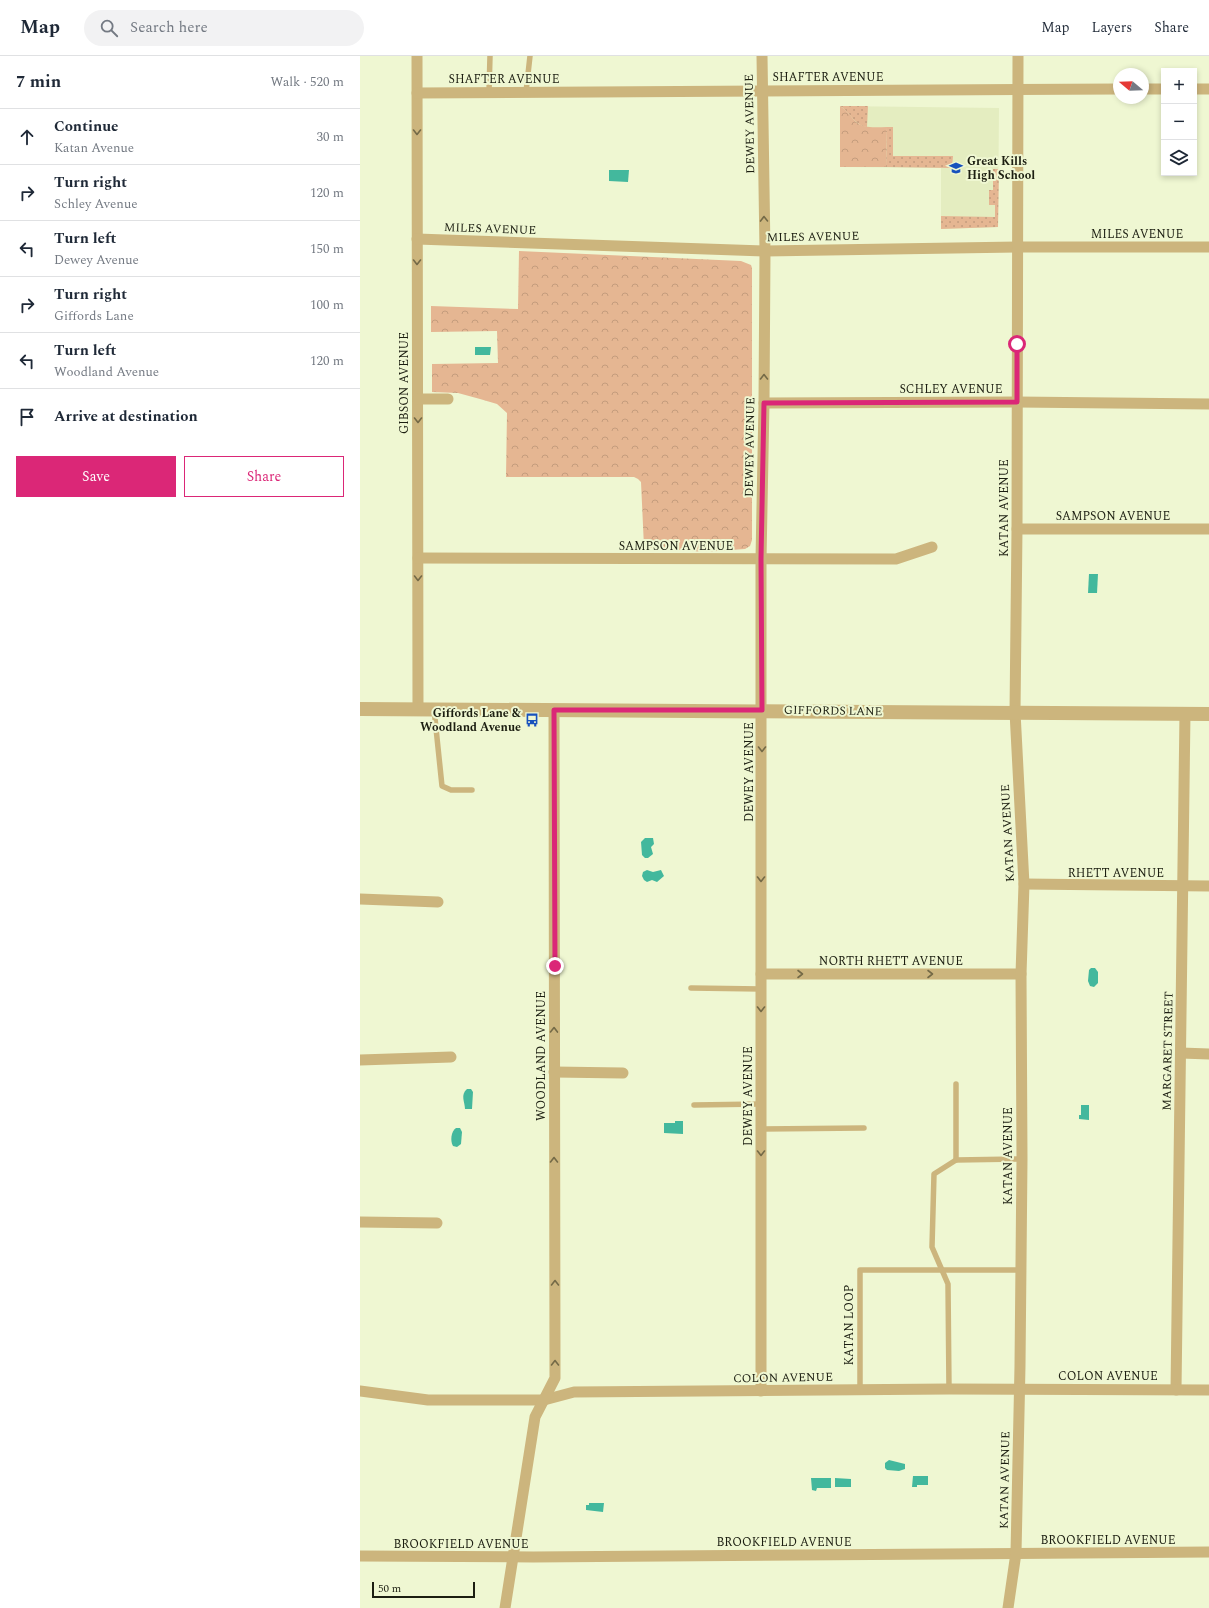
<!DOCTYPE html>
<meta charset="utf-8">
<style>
body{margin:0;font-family:Spectral,serif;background:#f2f2f3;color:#1f2937}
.controls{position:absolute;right:12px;top:12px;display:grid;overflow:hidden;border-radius:0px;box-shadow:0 2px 6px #0003}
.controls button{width:36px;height:36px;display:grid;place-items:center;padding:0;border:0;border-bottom:1px solid #e0e1e3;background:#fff;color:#1f2937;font:20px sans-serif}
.compass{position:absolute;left:753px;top:12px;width:36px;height:36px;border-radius:50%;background:#fff;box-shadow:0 2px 6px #0003;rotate:289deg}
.scale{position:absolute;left:12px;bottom:10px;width:103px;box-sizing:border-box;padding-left:4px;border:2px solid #1c1e11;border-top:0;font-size:11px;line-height:14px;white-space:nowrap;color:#1c1e11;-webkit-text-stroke:3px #eff7d2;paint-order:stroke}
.stop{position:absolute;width:12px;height:12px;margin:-9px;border:3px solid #db2777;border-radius:50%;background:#fff}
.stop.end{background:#db2777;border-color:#fff;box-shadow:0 1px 4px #0008}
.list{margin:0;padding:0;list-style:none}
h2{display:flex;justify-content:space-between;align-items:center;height:52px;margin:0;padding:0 16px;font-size:17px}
h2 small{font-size:13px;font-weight:400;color:#747a83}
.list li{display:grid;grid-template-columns:26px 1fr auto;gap:12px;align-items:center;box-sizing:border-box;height:56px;padding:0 16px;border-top:1px solid #e0e1e3}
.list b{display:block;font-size:15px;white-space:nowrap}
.list p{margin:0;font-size:13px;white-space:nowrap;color:#747a83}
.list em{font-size:13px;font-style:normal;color:#747a83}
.actions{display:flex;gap:8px;padding:12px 16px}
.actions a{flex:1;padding:9px 0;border:1px solid #db2777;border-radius:0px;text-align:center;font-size:14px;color:#db2777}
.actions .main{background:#db2777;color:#fff}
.icon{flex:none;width:22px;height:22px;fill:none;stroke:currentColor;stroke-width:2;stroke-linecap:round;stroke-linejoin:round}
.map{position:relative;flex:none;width:849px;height:1552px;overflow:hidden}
header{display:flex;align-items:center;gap:24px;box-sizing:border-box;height:56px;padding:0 20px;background:#fff;border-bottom:1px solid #e0e1e3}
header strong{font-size:19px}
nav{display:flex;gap:22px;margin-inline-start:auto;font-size:14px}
.search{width:280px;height:36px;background:#f2f2f3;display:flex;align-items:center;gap:10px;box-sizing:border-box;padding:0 14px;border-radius:22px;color:#747a83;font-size:15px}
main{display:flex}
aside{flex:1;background:#fff}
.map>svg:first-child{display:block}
.built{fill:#e4edc0}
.grass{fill:url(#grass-dots)}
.forest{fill:url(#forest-crowns)}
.water{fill:#43b89d}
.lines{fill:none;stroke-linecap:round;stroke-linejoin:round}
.service{stroke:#ccb57d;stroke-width:5.5}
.minor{stroke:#ccb57d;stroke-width:11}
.tertiary{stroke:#ccb57d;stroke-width:14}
.oneway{stroke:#746a47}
.route{stroke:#db2777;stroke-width:5}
.labels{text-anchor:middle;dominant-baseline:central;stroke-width:4;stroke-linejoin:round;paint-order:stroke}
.street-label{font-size:12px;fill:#1c1e11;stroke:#eff7d2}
.poi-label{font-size:12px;font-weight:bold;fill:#1c1e11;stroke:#eff7d2;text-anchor:start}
</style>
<header>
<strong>Map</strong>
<div class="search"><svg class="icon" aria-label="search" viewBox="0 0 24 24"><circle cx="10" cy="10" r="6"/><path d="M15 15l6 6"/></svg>Search here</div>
<nav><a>Map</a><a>Layers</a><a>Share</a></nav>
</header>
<main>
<aside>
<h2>7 min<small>Walk · 520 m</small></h2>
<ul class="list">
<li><svg class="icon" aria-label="ahead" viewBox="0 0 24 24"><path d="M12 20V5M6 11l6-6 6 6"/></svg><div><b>Continue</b><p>Katan Avenue</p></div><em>30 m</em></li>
<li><svg class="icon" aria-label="right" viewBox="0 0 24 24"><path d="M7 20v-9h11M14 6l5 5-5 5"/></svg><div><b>Turn right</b><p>Schley Avenue</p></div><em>120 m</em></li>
<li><svg class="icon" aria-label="left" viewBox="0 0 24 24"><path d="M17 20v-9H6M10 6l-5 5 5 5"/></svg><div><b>Turn left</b><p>Dewey Avenue</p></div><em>150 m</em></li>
<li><svg class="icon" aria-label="right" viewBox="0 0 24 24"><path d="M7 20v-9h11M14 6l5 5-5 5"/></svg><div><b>Turn right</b><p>Giffords Lane</p></div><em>100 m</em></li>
<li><svg class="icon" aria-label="left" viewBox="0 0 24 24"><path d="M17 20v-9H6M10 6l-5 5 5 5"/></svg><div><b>Turn left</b><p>Woodland Avenue</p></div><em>120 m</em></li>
<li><svg class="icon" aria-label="arrive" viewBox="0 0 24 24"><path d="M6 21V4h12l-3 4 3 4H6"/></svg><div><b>Arrive at destination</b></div></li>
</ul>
<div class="actions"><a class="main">Save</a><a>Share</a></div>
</aside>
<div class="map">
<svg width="849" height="1552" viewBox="0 0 849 1552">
<defs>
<pattern id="grass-dots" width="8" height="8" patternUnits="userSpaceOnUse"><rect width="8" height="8" fill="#e5b692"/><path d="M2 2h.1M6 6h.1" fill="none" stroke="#c49c7d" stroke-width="1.8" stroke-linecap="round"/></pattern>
<pattern id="forest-crowns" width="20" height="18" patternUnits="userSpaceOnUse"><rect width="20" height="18" fill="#e5b692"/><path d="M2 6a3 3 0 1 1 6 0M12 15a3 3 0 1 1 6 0" fill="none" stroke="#c49c7d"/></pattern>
</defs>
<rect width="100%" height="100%" fill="#eff7d2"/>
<polygon class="built" points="480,50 639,52 638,171 581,173 581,112 480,111"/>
<g class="grass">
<path d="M480,50H508L507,71C494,69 491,57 480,50Z"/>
<polygon points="527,71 533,71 533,100 593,100 592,112 526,111"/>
<polygon points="633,113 639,113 638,171 581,173 581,160 635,161 635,149 629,149 629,134 633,134"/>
</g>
<g class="forest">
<path d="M480,50C488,55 490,60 496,66C504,73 517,71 527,71L526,111H480Z"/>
<polygon points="159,195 381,205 391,209 392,212 392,484 390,490 385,493 344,496 284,491 281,426 278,423 274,421 146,421 147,357 137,348 120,343 98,337 72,336 72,308 138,307 137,275 71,276 71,250 158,253"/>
</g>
<g class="water">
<polygon points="249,114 269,114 268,126 249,125"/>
<polygon points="115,291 131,291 130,299 115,299"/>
<polygon points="729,518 738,518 737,537 728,537"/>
<polygon points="285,782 293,782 294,788 291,791 293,798 288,802 285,802 282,799 281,786"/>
<polygon points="287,814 293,816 301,814 304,820 297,826 292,824 287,826 284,824 282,820 283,816"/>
<polygon points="731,912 735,912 738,916 738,927 734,931 730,930 728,925 729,914"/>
<path d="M107,1033H111L113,1036L112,1053H105C105,1046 100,1039 107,1033Z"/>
<polygon points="721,1049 729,1049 729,1064 719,1063 719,1059 721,1059"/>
<polygon points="315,1065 323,1065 323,1078 304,1077 304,1067 315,1067"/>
<path d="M96,1072H100L102,1076L101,1088L97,1091L93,1090C90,1085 91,1075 96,1072Z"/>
<polygon points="529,1404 545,1408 545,1413 539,1415 527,1414 525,1412 525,1407"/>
<polygon points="553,1420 568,1420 568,1429 557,1429 557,1431 552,1431"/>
<polygon points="451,1422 471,1422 471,1432 457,1432 456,1435 452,1434"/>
<polygon points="475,1422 491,1423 491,1431 475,1431"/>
<polygon points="229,1447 244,1447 243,1456 226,1454 226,1449 229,1449"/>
</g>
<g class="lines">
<g class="service">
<polyline points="129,36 130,0"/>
<polyline points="166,36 170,0"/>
<polyline points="74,653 82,730 91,734 112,734"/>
<polyline points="331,932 401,933"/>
<polyline points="596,1028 596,1104"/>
<polyline points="334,1049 401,1048"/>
<polyline points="401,1073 504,1072"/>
<polyline points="589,1333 588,1228 572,1191 574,1118 596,1104 662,1103"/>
<polyline points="500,1334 500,1214 661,1214"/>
</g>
<g class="minor">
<polyline points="57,0 58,653"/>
<polyline points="783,33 804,33"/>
<polyline points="834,33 849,33"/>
<polyline points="57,37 759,33"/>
<polyline points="57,183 405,195 657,191 849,191"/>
<polyline points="58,343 88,343"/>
<polyline points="404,347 657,346 849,348"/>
<polyline points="657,473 849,473"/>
<polyline points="58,502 536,503 572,491"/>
<polyline points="664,828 849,830"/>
<polyline points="0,843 78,846"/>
<polyline points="401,918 661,918"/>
<polyline points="821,997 849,998"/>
<polyline points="0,1004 91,1001"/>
<polyline points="194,1016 263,1017"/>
<polyline points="0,1166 77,1167"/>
<polyline points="816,1334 825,657"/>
<polyline points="0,1335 68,1344 184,1344 214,1336 589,1333 849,1334"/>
<polyline points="401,1335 401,503 404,347 405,195 402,0"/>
<polyline points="0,1500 173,1501 849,1496"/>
<polyline points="145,1552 175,1361 195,1322 194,654"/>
<polyline points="648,1552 656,1497 660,1310 662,1103 661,918 664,828 655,656 657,473 658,0"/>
</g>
<polyline class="tertiary" points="0,653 849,658"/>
</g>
<defs><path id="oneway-chevron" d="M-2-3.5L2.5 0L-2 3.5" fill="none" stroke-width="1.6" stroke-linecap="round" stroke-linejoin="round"/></defs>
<g class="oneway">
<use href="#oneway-chevron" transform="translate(57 76) rotate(90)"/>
<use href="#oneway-chevron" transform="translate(404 163) rotate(-91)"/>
<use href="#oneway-chevron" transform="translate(57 206) rotate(90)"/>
<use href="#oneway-chevron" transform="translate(404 321) rotate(-90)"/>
<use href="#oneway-chevron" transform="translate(58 364) rotate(90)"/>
<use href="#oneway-chevron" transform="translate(58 522) rotate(90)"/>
<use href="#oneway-chevron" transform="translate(402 693) rotate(90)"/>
<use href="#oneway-chevron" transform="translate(401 823) rotate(90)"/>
<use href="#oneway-chevron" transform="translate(440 918)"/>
<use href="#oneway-chevron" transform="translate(570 918)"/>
<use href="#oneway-chevron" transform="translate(401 953) rotate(90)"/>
<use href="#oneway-chevron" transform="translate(194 974) rotate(-89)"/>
<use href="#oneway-chevron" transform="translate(401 1097) rotate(90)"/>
<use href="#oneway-chevron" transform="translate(194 1104) rotate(-90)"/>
<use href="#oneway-chevron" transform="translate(195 1227) rotate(-90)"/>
<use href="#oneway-chevron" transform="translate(195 1307) rotate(-90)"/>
</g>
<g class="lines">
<polyline class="route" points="195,910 194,654 402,654 401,503 404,347 657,346 657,288"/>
</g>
<defs>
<g id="school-bare" transform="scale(1.08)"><path d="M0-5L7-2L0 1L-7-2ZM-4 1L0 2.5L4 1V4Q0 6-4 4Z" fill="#1751bd" stroke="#eff7d2" stroke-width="2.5" paint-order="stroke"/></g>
<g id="bus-bare" transform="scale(1.08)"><path d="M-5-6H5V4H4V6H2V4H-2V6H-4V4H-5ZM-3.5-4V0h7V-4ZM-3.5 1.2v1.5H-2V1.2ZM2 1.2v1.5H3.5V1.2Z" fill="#1751bd" stroke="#eff7d2" stroke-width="2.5" paint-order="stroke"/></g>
</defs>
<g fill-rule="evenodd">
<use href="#school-bare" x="596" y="112"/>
<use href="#bus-bare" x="172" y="664"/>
</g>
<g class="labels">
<g class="street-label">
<text x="468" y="21">SHAFTER AVENUE</text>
<text x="144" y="23">SHAFTER AVENUE</text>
<text transform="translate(390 68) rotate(-91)">DEWEY AVENUE</text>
<text transform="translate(130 173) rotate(2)">MILES AVENUE</text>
<text x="777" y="178">MILES AVENUE</text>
<text transform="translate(453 181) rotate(-1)">MILES AVENUE</text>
<text transform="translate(44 327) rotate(-90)">GIBSON AVENUE</text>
<text x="591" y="333">SCHLEY AVENUE</text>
<text transform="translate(390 391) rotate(-89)">DEWEY AVENUE</text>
<text transform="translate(644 452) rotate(-90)">KATAN AVENUE</text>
<text x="753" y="460">SAMPSON AVENUE</text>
<text x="316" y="490">SAMPSON AVENUE</text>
<text transform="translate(473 655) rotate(1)">GIFFORDS LANE</text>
<text transform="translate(389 716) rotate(-90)">DEWEY AVENUE</text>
<text transform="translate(648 777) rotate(-93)">KATAN AVENUE</text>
<text x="756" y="817">RHETT AVENUE</text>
<text x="531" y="905">NORTH RHETT AVENUE</text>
<text transform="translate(808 995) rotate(-89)">MARGARET STREET</text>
<text transform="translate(181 1000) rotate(-90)">WOODLAND AVENUE</text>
<text transform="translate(388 1040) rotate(-90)">DEWEY AVENUE</text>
<text transform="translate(648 1100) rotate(-90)">KATAN AVENUE</text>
<text transform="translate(489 1269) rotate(-90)">KATAN LOOP</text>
<text x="748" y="1320">COLON AVENUE</text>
<text transform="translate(423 1322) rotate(-1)">COLON AVENUE</text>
<text transform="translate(645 1424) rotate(-89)">KATAN AVENUE</text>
<text x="748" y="1484">BROOKFIELD AVENUE</text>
<text x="424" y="1486">BROOKFIELD AVENUE</text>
<text x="101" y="1488">BROOKFIELD AVENUE</text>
</g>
<g class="poi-label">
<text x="607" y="105">Great Kills<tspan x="607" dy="14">High School</tspan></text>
<text x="161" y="657" text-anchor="end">Giffords Lane &amp;<tspan x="161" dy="14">Woodland Avenue</tspan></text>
</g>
</g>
</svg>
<div class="controls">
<button>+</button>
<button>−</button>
<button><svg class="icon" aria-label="layers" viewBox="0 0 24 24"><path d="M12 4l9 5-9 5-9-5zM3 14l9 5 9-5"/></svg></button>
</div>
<svg class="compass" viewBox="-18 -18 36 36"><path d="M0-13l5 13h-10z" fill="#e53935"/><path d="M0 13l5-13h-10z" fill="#747a83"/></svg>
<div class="scale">50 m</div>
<div class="stop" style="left:657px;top:288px"></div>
<div class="stop end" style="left:195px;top:910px"></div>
</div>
</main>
